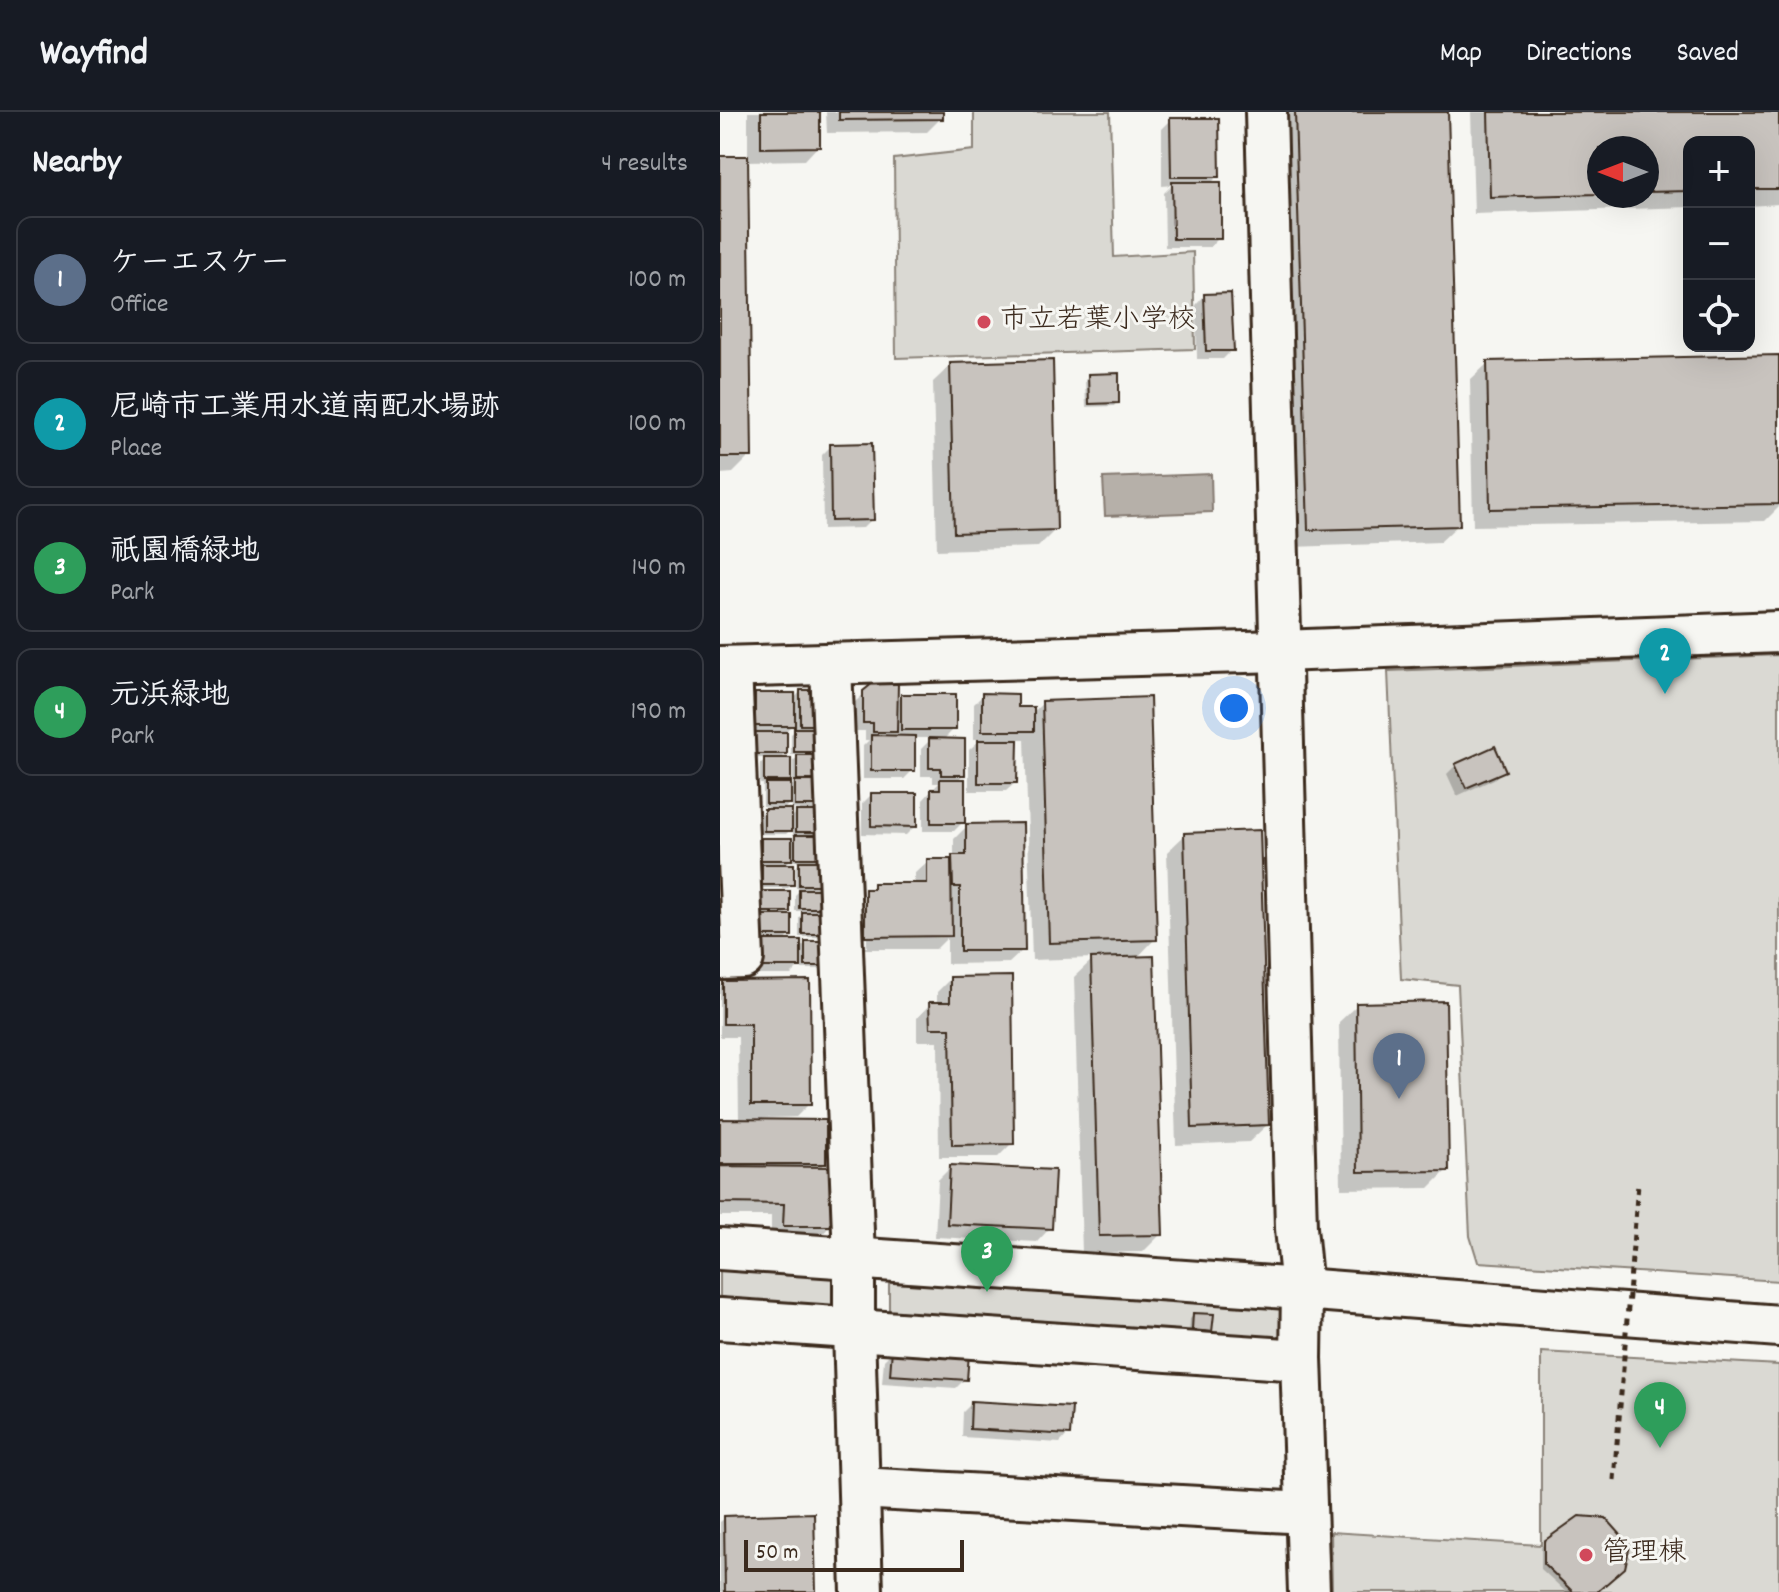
<!DOCTYPE html>
<meta charset="utf-8">
<style>
body{margin:0;font-family:Dekko,"Klee One",sans-serif;background:#20242c;color:#f1f3f6}
.controls{position:absolute;right:24px;top:24px;display:grid;overflow:hidden;border-radius:16px;box-shadow:0 8px 32px #0002}
.controls button{width:72px;height:72px;display:grid;place-items:center;padding:0;border:0;border-bottom:2px solid #363941;background:#171b24;color:#f1f3f6;font:40px sans-serif}
.compass{position:absolute;left:867px;top:24px;width:72px;height:72px;border-radius:50%;background:#171b24;box-shadow:0 8px 32px #0002;rotate:270deg}
.scale{position:absolute;left:24px;bottom:20px;width:220px;box-sizing:border-box;padding-left:8px;border:4px solid #3b2a1e;border-top:0;font-size:22px;line-height:28px;white-space:nowrap;color:#3b2a1e;-webkit-text-stroke:6px #f6f6f2;paint-order:stroke}
.you{position:absolute;left:514px;top:596px;width:28px;height:28px;margin:-20px;border:6px solid #fff;border-radius:50%;background:#1a73e8;box-shadow:0 0 0 12px #1a73e833}
.badge{display:grid;place-items:center;width:52px;height:52px;border-radius:50%;background:#d1495b;color:#fff;font-size:26px;font-weight:700}
.pin{position:absolute;translate:-50% -66px;filter:drop-shadow(0 2px 4px #0008)}
.pin::after{content:'';position:absolute;top:42px;width:28px;height:24px;background:inherit;clip-path:polygon(0 0,100% 0,50% 100%)}
.list{margin:0;padding:0;list-style:none}
h2{display:flex;justify-content:space-between;align-items:center;height:104px;margin:0;padding:0 32px;font-size:34px}
h2 small{font-size:26px;font-weight:400;color:#9ea1a6}
.list li{display:grid;grid-template-columns:52px 1fr auto;gap:24px;align-items:center;box-sizing:border-box;height:128px;margin:0 16px 16px;padding:0 16px;border:2px solid #363941;border-radius:16px}
.list b{display:block;font-size:30px;white-space:nowrap}
.list p{margin:0;font-size:26px;white-space:nowrap;color:#9ea1a6}
.list em{font-size:26px;font-style:normal;color:#9ea1a6}
.icon{flex:none;width:44px;height:44px;fill:none;stroke:currentColor;stroke-width:2;stroke-linecap:round;stroke-linejoin:round}
.map{position:relative;flex:none;width:1059px;height:1480px;overflow:hidden}
header{display:flex;align-items:center;gap:48px;box-sizing:border-box;height:112px;padding:0 40px;background:#171b24;border-bottom:2px solid #363941}
header strong{font-size:38px}
nav{display:flex;gap:44px;margin-inline-start:auto;font-size:28px}
main{display:flex}
aside{flex:1;background:#171b24}
.map>svg:first-child{display:block}
.green{fill:#dad9d3;stroke:#8a8278;stroke-width:2}
.water{fill:#b6b0a9;stroke:#857a71;stroke-width:2}
.shadow{fill:#0003;fill-rule:evenodd}
.building{fill:#c8c3be;stroke:#3b2a1e;stroke-width:2}
.lines{fill:none;stroke-linecap:round;stroke-linejoin:round}
.minor-casing{stroke:#3b2a1e;stroke-width:46}
.minor{stroke:#f6f6f2;stroke-width:40}
.path-bridge{stroke:#3b2a1e;stroke-width:5;stroke-dasharray:6 6;stroke-linecap:butt}
.poi-dot{fill:#d1495b;stroke:#f6f6f2;stroke-width:3}
.labels{text-anchor:middle;dominant-baseline:central;stroke-width:6;stroke-linejoin:round;paint-order:stroke}
.poi-label{font-size:28px;fill:#3b2a1e;stroke:#f6f6f2;text-anchor:start}
</style>
<header>
<strong>Wayfind</strong>
<nav><a>Map</a><a>Directions</a><a>Saved</a></nav>
</header>
<main>
<aside>
<h2>Nearby<small>4 results</small></h2>
<ul class="list">
<li><span class="badge" style="background:#5c6f8a">1</span><div><b>ケーエスケー</b><p>Office</p></div><em>100 m</em></li>
<li><span class="badge" style="background:#0f9aa8">2</span><div><b>尼崎市工業用水道南配水場跡</b><p>Place</p></div><em>100 m</em></li>
<li><span class="badge" style="background:#2e9e5b">3</span><div><b>祇園橋緑地</b><p>Park</p></div><em>140 m</em></li>
<li><span class="badge" style="background:#2e9e5b">4</span><div><b>元浜緑地</b><p>Park</p></div><em>190 m</em></li>
</ul>
</aside>
<div class="map">
<svg width="1059" height="1480" viewBox="0 0 1059 1480">
<rect width="100%" height="100%" fill="#f6f6f2"/>
<filter id="ink" filterUnits="userSpaceOnUse"><feTurbulence type="fractalNoise" baseFrequency=".0125" numOctaves="2"/><feDisplacementMap in="SourceGraphic" scale="16" xChannelSelector="R" yChannelSelector="G"/><feConvolveMatrix kernelMatrix="1 2 1 2 8 2 1 2 1" color-interpolation-filters="sRGB"/></filter>
<g filter="url(#ink)">
<g class="green">
<polygon points="254,0 390,0 394,145 473,140 475,237 176,246 174,47 254,38"/>
<polygon points="1059,543 1059,1169 758,1150 750,1124 738,873 681,867 668,559"/>
<polygon points="0,1153 119,1163 119,1199 0,1190"/>
<polygon points="169,1163 562,1197 561,1228 169,1200"/>
<polygon points="821,1240 1059,1253 1059,1480 612,1480 611,1420 821,1433"/>
</g>
<polygon class="water" points="491,362 492,400 385,404 383,366"/>
<g class="shadow">
<polygon points="28,0 98,0 98,34 85,48 26,49 30,344 13,361 0,362 0,46 28,46"/>
<polygon points="106,0 221,0 221,6 207,20 107,21"/>
<polygon points="558,0 726,0 738,413 720,430 571,435"/>
<path d="M751,0H1059V92L1029,94V30H969V95L754,102ZM879,36H927V84H879Z"/>
<polygon points="451,8 498,64 490,72 499,126 490,135 445,135 444,81 452,73 442,74 442,17"/>
<polygon points="484,184 512,238 503,247 477,247 476,193"/>
<polygon points="1059,245 1059,395 1045,409 753,414 750,268 768,251"/>
<polygon points="231,253 335,418 318,435 217,438 213,270"/>
<polygon points="369,264 397,290 394,294 366,295 365,268"/>
<polygon points="111,334 152,407 143,416 103,417 102,343"/>
<path d="M80,580H101L106,825H79V806L86,799H75V783L82,776H76V755L82,749H72V746L64,754L72,773L68,776H38V758L45,752H38V732L41,728H73L78,723H73V716L66,722H40V703L48,695H43V672H40V652L47,646H30L27,592L36,583L73,588ZM76,609V618L71,622V643H80L73,649V673H69V648H59L65,642V620ZM72,689V697H80L70,707L62,699Z"/>
<polygon points="145,581 176,590 182,584 234,617 222,629 243,663 236,669 243,710 234,719 203,719 203,688 219,671 213,671 213,664 201,664 201,637 212,626 193,626 193,658 184,667 143,667 143,634 149,628 145,628 145,619 135,619 135,590"/>
<polygon points="263,583 296,597 312,601 323,591 435,827 416,847 441,1122 423,1140 362,1141 354,865 374,846 312,848 305,627 296,627 295,671 286,679 249,679 249,638 261,627 254,627 254,592"/>
<polygon points="736,653 783,658 774,667 737,684 727,662"/>
<polygon points="151,683 195,714 186,723 142,722 142,692"/>
<path d="M247,714L303,838L289,851L227,852V826L216,837H132V793L154,773H194V762L208,749H229L234,744V727ZM143,784H147V835H143Z"/>
<polygon points="465,723 547,1013 529,1030 456,1033 447,740"/>
<polygon points="34,785 68,799 62,805 70,824 63,830 79,837 86,831 106,857 82,857 82,852 71,863 33,863 33,839 44,827 40,827 40,809 46,803 34,803"/>
<polygon points="0,805 14,805 0,836"/>
<polygon points="231,866 292,1031 278,1045 219,1045 218,929 197,929 197,906 210,892 217,892 217,880"/>
<polygon points="4,871 89,992 76,1005 44,1006 44,1010 104,1052 99,1057 111,1113 98,1127 51,1127 51,1104 0,1104 0,1009 19,1009 18,925 0,925 0,875"/>
<polygon points="637,893 727,1058 709,1076 621,1077 619,910"/>
<polygon points="231,1055 330,1116 317,1130 215,1125 218,1068"/>
<polygon points="474,1203 490,1219 486,1223 469,1222 470,1207"/>
<polygon points="173,1239 245,1267 236,1276 162,1271 164,1248"/>
<polygon points="252,1291 348,1322 340,1331 242,1325 243,1300"/>
<polygon points="5,1406 94,1480 0,1480 0,1410"/>
<polygon points="826,1430 875,1480 846,1480 821,1457 821,1435"/>
</g>
<g class="building">
<polygon points="41,0 100,0 100,35 41,36"/>
<polygon points="119,0 223,0 223,7 119,8"/>
<polygon points="575,0 728,0 740,414 588,418"/>
<polygon points="768,0 1059,0 1059,77 1029,77 1029,30 969,30 969,79 927,80 927,36 879,36 879,82 770,85"/>
<polygon points="450,6 499,6 500,65 451,65"/>
<polygon points="0,44 28,44 32,345 0,345"/>
<polygon points="452,70 501,70 501,127 453,127"/>
<polygon points="511,181 514,239 486,239 484,182"/>
<polygon points="1059,243 1059,392 770,397 767,249"/>
<polygon points="333,248 337,418 234,421 230,251"/>
<polygon points="399,261 399,291 369,292 368,262"/>
<polygon points="152,331 154,408 111,409 110,332"/>
<polygon points="153,571 178,572 177,620 153,620 153,611 143,611 143,579"/>
<polygon points="80,578 102,578 106,613 80,613"/>
<rect x="35" y="581" width="40" height="33"/>
<polygon points="262,581 298,582 298,595 314,595 314,619 262,619"/>
<rect x="181" y="582" width="55" height="36"/>
<polygon points="430,585 437,828 329,831 322,589"/>
<rect x="74" y="616" width="34" height="24"/>
<rect x="33" y="620" width="34" height="22"/>
<polygon points="151,623 195,624 195,659 151,659"/>
<polygon points="209,626 245,627 245,663 221,663 221,656 209,656"/>
<polygon points="258,628 298,628 297,671 258,671"/>
<polygon points="775,634 786,659 746,676 735,652"/>
<rect x="77" y="643" width="31" height="25"/>
<rect x="44" y="646" width="27" height="23"/>
<polygon points="220,667 245,667 245,711 211,711 211,677 220,677"/>
<rect x="75" y="669" width="35" height="25"/>
<rect x="46" y="671" width="25" height="21"/>
<polygon points="151,681 197,681 197,715 151,714"/>
<rect x="44" y="697" width="28" height="22"/>
<rect x="76" y="699" width="33" height="21"/>
<polygon points="303,711 305,839 240,839 240,775 233,775 232,743 246,743 246,712"/>
<polygon points="540,718 549,1013 472,1016 464,721"/>
<rect x="75" y="723" width="36" height="23"/>
<rect x="41" y="726" width="31" height="22"/>
<polygon points="207,747 231,747 232,824 145,825 145,777 153,777 153,771 207,771"/>
<rect x="79" y="749" width="33" height="24"/>
<rect x="42" y="752" width="32" height="21"/>
<rect x="79" y="777" width="31" height="19"/>
<rect x="37" y="779" width="33" height="21"/>
<rect x="82" y="800" width="30" height="22"/>
<rect x="43" y="803" width="29" height="21"/>
<rect x="41" y="828" width="40" height="27"/>
<rect x="85" y="829" width="27" height="25"/>
<polygon points="434,844 443,1123 379,1124 371,846"/>
<polygon points="292,864 294,1032 232,1033 230,916 210,916 209,890 230,890 230,865"/>
<polygon points="90,868 91,993 31,993 31,912 3,912 3,869"/>
<polygon points="726,889 729,1059 638,1060 636,891"/>
<polygon points="0,1007 106,1008 106,1052 0,1052"/>
<polygon points="230,1053 335,1058 332,1117 227,1112"/>
<polygon points="0,1054 114,1055 113,1114 63,1114 64,1092 0,1091"/>
<polygon points="473,1201 494,1202 492,1220 472,1218"/>
<polygon points="172,1237 249,1241 247,1268 170,1263"/>
<polygon points="251,1289 352,1295 350,1323 250,1317"/>
<polygon points="94,1401 96,1480 5,1480 4,1404"/>
<polygon points="859,1404 886,1406 910,1433 905,1456 877,1480 853,1480 824,1452 824,1429"/>
</g>
<g class="lines">
<g class="minor-casing">
<g id="minor">
<polyline points="546,0 576,1116 582,1177 581,1246 589,1480"/>
<polyline points="111,553 134,1146 134,1218 142,1480"/>
<polyline points="0,555 561,539 1059,520"/>
<polyline points="0,847 23,846 11,555"/>
<polyline points="0,1137 582,1177 1059,1214"/>
<polyline points="0,1207 116,1215 134,1218 566,1247 581,1246"/>
<polyline points="139,1376 586,1401"/>
</g>
</g>
<use href="#minor" class="minor"/>
<polyline class="path-bridge" points="894,1368 918,1072"/>
</g>
</g>
<g class="poi-dot">
<circle cx="264" cy="210" r="8"/>
<circle cx="866" cy="1443" r="8"/>
</g>
<g class="labels">
<g class="poi-label">
<text x="280" y="210">市立若葉小学校</text>
<text x="882" y="1443">管理棟</text>
</g>
</g>
</svg>
<div class="controls">
<button>+</button>
<button>−</button>
<button><svg class="icon" aria-label="locate" viewBox="0 0 24 24"><circle cx="12" cy="12" r="6"/><path d="M12 2v4M12 18v4M2 12h4M18 12h4"/></svg></button>
</div>
<svg class="compass" viewBox="-18 -18 36 36"><path d="M0-13l5 13h-10z" fill="#e53935"/><path d="M0 13l5-13h-10z" fill="#9ea1a6"/></svg>
<div class="scale">50 m</div>
<div class="you"></div>
<div class="pin badge" style="left:679px;top:987px;background:#5c6f8a">1</div>
<div class="pin badge" style="left:945px;top:582px;background:#0f9aa8">2</div>
<div class="pin badge" style="left:267px;top:1180px;background:#2e9e5b">3</div>
<div class="pin badge" style="left:940px;top:1336px;background:#2e9e5b">4</div>
</div>
</main>
